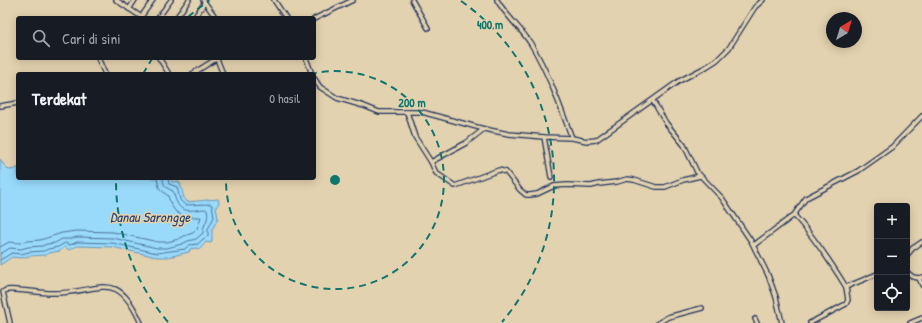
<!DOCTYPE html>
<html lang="id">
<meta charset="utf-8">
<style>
body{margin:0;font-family:"Patrick Hand",sans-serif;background:#20242c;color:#f1f3f6}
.controls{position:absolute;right:12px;bottom:12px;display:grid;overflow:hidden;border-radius:4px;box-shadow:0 2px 10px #0003}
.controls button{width:36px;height:36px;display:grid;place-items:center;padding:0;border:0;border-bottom:1px solid #363941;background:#171b24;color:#f1f3f6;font:20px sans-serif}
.compass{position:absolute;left:826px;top:12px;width:36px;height:36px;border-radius:50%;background:#171b24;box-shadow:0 2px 10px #0003;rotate:38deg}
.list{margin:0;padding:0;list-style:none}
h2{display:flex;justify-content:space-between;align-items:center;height:52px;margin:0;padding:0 16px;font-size:17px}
h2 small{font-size:13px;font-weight:400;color:#9ea1a6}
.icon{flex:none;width:22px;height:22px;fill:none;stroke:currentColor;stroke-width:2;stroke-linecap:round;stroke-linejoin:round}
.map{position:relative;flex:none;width:922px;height:323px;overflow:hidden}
.search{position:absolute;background:#171b24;box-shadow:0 2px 10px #0003;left:16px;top:16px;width:300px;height:44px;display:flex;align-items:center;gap:10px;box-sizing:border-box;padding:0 14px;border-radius:4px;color:#9ea1a6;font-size:15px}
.panel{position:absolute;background:#171b24;box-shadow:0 2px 10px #0003;left:16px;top:72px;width:300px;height:108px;border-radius:4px}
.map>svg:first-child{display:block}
.water{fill:#99dafb;stroke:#6796bc}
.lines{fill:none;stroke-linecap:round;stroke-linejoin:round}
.shore{stroke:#4d739d;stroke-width:1}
.minor-casing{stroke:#1b2f5e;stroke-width:6}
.minor{stroke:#e3d2af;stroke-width:3.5}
.ring{fill:none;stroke:#0f766e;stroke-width:2;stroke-dasharray:7 5}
.labels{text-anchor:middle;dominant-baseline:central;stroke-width:3;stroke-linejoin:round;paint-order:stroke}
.water-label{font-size:14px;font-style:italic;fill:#28406e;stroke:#e3d2af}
.centre{fill:#0f766e;stroke:#e3d2af;stroke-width:2}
.ring-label{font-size:12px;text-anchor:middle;font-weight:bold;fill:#0f766e;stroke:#e3d2af;stroke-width:3;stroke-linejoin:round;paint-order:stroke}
</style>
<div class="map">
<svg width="922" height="323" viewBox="0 0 922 323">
<rect width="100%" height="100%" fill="#e3d2af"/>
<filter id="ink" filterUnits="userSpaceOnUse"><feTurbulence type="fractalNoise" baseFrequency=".025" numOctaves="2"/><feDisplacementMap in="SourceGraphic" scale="8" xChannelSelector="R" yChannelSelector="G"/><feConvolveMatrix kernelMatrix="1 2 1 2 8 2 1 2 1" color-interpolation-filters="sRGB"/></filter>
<g filter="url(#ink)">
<polygon class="water" points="0,159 3,164 9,170 16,169 18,167 18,178 171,178 172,182 178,181 179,183 180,183 184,198 187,202 218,199 219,203 216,207 218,218 212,230 212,240 211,243 206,242 200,249 196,248 190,249 189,252 168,257 157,257 112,247 77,246 69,250 65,247 60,251 49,253 46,255 29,256 22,258 12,257 0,265"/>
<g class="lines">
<g class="shore">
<polyline points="0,247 9,242 20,243 28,241 40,240 62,233 76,231 113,232 158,242 167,242 179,239 184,236 193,233 197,229 201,217 185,217 176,212 171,205 168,196 159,188 157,178"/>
<path d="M0,254L10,248L21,249L28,247L42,246L47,244L55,243L62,239H70L77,237L113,238L157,248H167L182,244L188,241L196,239L203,233C203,223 210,220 207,210L205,209C184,211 179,214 173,191C166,188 163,186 163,178"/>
<polyline points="0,260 12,253 21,254 29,252 44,251 48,249 58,247 65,243 70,245 77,242 112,243 157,253 185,249 189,245 198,244 203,239 208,236 208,229 214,217 212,205 210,204 185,205 180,200 177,187 169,184 168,178"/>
</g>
<g class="minor-casing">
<g id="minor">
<polyline points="116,0 143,18"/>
<polyline points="203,0 214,15 214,18"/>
<polyline points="274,0 286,18"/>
<polyline points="412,0 428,28"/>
<path d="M497,0C506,16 521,28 531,44C549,74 560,106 572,138"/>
<polyline points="129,9 135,0"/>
<polyline points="141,17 153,0"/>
<polyline points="158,18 171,0"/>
<polyline points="176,18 189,0"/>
<polyline points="194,18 205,2"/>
<polyline points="314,19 353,0"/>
<polyline points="98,58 105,74"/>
<polyline points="159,58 169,74"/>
<polyline points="306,58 312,74"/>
<polyline points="217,59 223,74"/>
<polyline points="192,74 216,59"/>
<polyline points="314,78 320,87 337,98 364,106 379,112 422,112 484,129 509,134 544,137 572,138 587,141 596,140 679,81 706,67 717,60 729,48 755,7 763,0"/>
<polyline points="653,101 666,123 684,145 697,172 722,198 751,241 768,275 776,297 782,323"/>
<polyline points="0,106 18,103"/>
<polyline points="407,112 415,137 431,162 436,173 455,186 499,170 506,172 520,190 526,195 530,195 537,194 554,186 567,185 591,186 599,184 617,182 627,179 634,180 656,187 665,187 683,180 700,176"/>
<polyline points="544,137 551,177"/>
<polyline points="431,162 466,143 484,129"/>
<path d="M794,215C814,237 830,261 846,287"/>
<polyline points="754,245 794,215 806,198 858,171 892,147 922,116"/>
<polyline points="907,255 913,248 922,242"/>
<polyline points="907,272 913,277 919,278"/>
<polyline points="922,277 919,278 922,285"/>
<polyline points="755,319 757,323"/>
<path d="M10,323L3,292L6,290C19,288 40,294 55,293C101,293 116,267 141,323"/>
<polyline points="658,323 668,317 702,308"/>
<polyline points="810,323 846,304 848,300 846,287 877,274"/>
<polyline points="910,323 922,318"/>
</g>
</g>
<use href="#minor" class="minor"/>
</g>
</g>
<g class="ring">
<path d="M310 74A109 109 0 1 1 226 178"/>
<path d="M168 322A219 219 0 0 1 116 178M143 74A219 219 0 0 1 152 59M188 17A219 219 0 0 1 209 1M461 1A219 219 0 0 1 502 322"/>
</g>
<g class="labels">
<g class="water-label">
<text x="150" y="216">Danau Sarongge</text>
</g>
</g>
<circle cx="335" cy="180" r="6" class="centre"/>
<g class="ring-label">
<text x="490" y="29">400 m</text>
<text x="412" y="107">200 m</text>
</g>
</svg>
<div class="controls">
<button>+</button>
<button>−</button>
<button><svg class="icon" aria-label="locate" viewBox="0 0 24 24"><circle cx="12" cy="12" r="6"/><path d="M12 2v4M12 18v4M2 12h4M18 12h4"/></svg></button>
</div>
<svg class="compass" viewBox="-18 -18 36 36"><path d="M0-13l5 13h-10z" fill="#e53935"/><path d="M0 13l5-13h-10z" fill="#9ea1a6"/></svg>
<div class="search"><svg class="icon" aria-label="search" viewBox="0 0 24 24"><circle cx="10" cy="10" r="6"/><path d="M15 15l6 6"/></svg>Cari di sini</div>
<section class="panel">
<h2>Terdekat<small>0 hasil</small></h2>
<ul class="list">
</ul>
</section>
</div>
